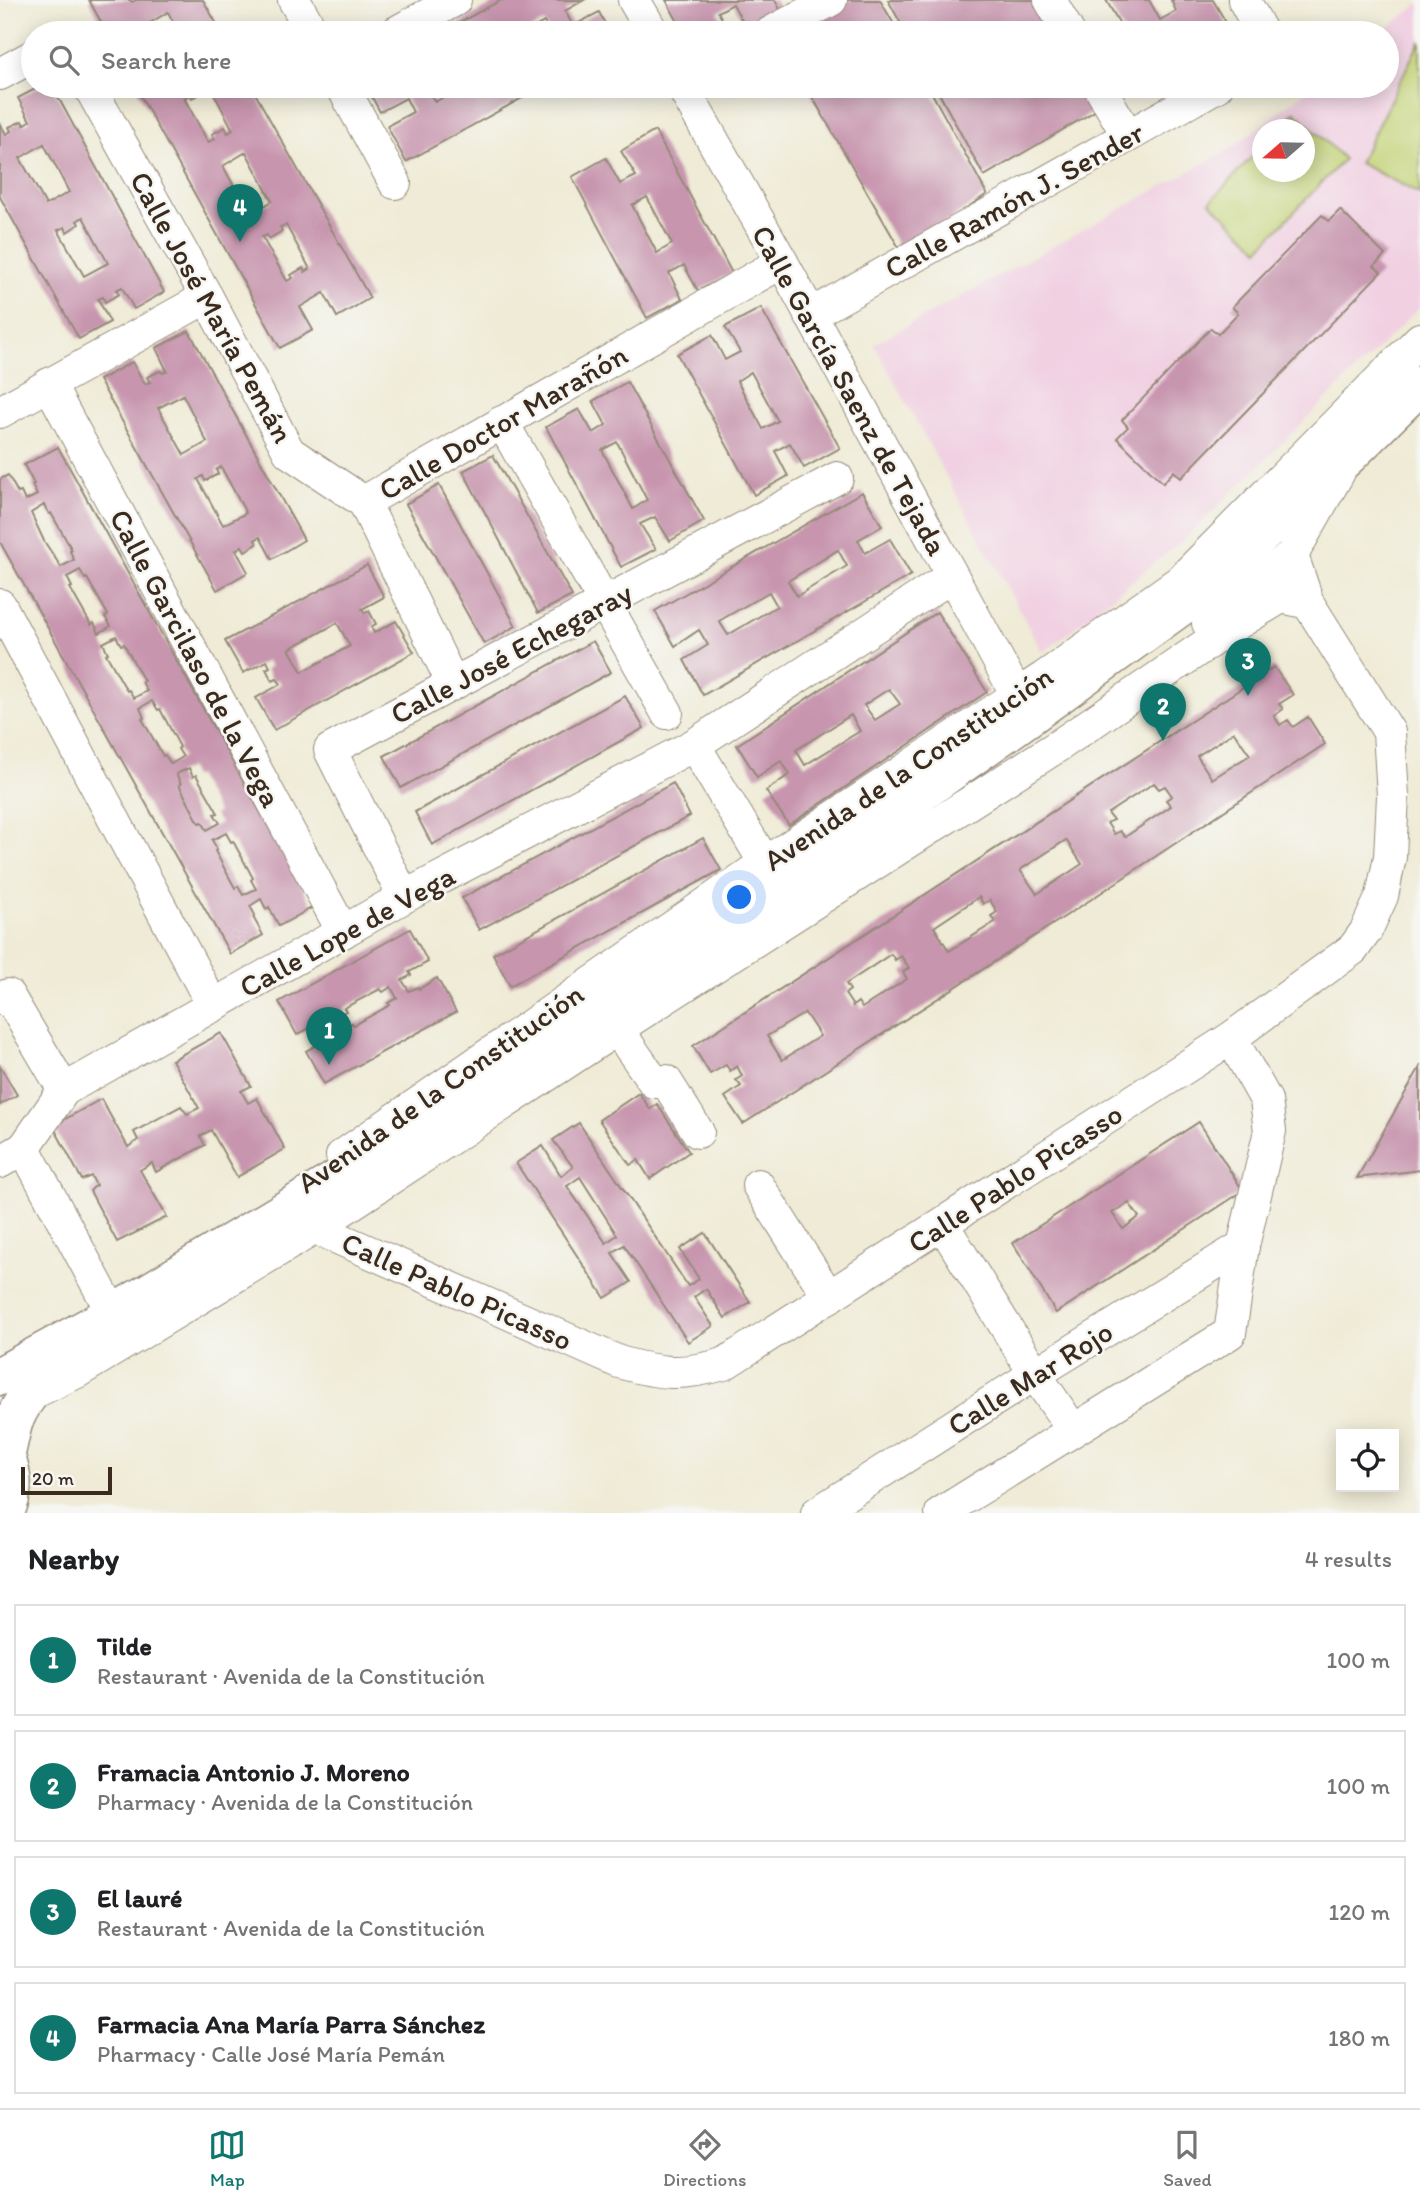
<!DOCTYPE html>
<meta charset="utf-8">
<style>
body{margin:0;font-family:Itim,sans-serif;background:#f6f6f6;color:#202124}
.controls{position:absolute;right:21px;bottom:21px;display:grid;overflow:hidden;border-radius:0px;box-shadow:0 4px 18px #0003}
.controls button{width:63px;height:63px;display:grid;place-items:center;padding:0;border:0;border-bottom:2px solid #e0e0e0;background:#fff;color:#202124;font:35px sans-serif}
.compass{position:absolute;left:1252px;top:119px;width:63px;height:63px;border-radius:50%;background:#fff;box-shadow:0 4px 18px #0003;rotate:250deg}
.scale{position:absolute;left:21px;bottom:18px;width:91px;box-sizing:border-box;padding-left:7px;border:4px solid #3b2a1e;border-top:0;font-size:19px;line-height:24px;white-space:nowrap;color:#3b2a1e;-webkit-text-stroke:5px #f6f6f2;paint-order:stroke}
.you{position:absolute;left:740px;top:898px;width:24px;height:24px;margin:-18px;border:5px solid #fff;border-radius:50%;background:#1a73e8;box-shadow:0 0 0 10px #1a73e833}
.badge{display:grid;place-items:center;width:46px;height:46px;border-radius:50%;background:#0f766e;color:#fff;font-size:23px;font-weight:700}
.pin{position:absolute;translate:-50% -58px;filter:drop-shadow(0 2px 4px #0008)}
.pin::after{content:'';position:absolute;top:37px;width:24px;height:21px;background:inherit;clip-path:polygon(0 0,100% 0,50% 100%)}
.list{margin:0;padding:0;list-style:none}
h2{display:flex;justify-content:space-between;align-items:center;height:91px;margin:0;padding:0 28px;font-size:30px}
h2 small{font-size:23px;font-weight:400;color:#757577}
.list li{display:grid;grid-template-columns:46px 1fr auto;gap:21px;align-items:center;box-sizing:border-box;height:112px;margin:0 14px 14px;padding:0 14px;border:2px solid #e0e0e0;border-radius:0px}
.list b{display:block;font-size:26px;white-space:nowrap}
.list p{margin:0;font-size:23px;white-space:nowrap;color:#757577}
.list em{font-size:23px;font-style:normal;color:#757577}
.icon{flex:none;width:38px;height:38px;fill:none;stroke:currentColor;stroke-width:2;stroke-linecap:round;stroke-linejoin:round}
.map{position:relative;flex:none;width:1420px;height:1513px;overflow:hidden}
.search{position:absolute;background:#fff;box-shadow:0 4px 18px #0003;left:21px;right:21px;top:21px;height:77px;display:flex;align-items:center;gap:18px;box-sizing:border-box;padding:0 24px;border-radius:38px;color:#757577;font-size:26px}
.sheet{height:595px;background:#fff}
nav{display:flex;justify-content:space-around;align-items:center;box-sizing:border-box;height:98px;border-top:2px solid #e0e0e0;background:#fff;font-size:19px;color:#757577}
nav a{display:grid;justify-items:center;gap:4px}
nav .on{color:#0f766e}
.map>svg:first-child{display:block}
.built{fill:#f1d0e2;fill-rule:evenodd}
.green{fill:#c2d275;stroke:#7e7e4a;stroke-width:2}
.building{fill:#c795ae;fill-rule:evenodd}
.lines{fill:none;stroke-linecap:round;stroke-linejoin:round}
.street-casing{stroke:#958a7a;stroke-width:34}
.secondary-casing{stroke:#958a7a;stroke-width:41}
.street{stroke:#fff;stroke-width:32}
.secondary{stroke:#fff;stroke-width:38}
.labels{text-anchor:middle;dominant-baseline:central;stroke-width:5;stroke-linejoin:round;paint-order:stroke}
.street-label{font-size:30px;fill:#3b2a1e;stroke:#f6f6f2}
</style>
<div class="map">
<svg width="1420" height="1513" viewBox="0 0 1420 1513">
<rect width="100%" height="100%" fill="#f6f6f2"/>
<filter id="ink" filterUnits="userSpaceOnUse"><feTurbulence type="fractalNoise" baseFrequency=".0143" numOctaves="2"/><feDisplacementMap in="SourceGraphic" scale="14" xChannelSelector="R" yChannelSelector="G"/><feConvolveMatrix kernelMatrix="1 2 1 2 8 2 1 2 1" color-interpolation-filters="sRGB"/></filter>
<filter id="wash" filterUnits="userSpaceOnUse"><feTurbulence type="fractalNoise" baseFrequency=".00686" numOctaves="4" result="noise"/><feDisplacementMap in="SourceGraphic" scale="28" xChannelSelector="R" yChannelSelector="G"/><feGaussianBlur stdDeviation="1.57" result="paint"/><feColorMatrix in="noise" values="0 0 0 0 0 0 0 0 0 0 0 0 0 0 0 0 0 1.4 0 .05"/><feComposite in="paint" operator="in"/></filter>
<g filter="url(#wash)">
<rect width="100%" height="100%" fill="#efebd6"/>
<path class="built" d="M1420,3V307L1187,537L1043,653L874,344L1232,148L1313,86H1387V33H1381ZM1262,130H1304V172H1262Z"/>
<g class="green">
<polygon points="1420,41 1420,194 1359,163"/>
<polygon points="1295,112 1344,159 1259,249 1210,202 1262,146 1262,172 1304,172 1304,130 1279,129"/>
</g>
<g id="blocks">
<g class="building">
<polygon points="89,0 130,0 132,2 136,0 203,0 222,33 179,33 168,12 145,26 149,33 107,33"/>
<polygon points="501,0 584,0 565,11 573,26 599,12 610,33 551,33 544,22 524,33 440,33"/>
<polygon points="666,0 775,0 781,11 747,30 733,4 718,12 730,33 684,33"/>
<polygon points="848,0 880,0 899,33 796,33"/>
<polygon points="888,0 1044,0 1060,33 906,33"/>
<polygon points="1106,0 1149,0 1160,20 1176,11 1171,0 1213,0 1232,33 1189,33 1188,31 1184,33 1125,33"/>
<path d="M41,86H52L164,292L134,309L122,287L116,290L119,294L105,302L103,297L98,299L110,322L79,339L0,197V123L6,134L11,131L9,127L22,121L24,125L30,121L18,98ZM44,144L69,192L46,205L20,158ZM83,217L108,263L84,276L58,230L65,227L67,232L79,224L77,221Z"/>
<path d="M135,86H201L205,91L192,98L190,94L184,98L208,142L215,139L212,134L225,127L228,133L233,130L210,86H251L370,298L337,317L324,293L300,307L313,330L280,348ZM246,152L272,201L250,215L223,166ZM286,225L310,269L305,272L303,268L291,275L293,278L287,281L262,237L267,235L269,239L282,231L280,227Z"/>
<polygon points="366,86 425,86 435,102 463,86 544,86 406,162 387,126 413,112 406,98 380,112"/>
<polygon points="806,86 928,86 987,194 902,253"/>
<polygon points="935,86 1087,86 1098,109 984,176"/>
<path d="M655,131L732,273L698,291L684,265L669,273L682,299L647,318L572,177L606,158L620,184L636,176L621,151ZM647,197L672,244L657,253L632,205Z"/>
<polygon points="1340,210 1385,255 1374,266 1381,272 1181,478 1174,471 1163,483 1117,438 1128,427 1122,420 1211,328 1218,334 1238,313 1232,307 1322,215 1329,221"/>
<path d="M761,308L840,448L804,468L790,443L775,451L788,476L754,495L677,354L712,335L725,360L740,352L725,327ZM751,372L778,421L763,429L737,381Z"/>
<path d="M189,331L304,540L272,559L260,537L255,540L257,544L245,551L242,546L236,550L248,572L217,590L99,380L132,362L145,384L150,382L147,377L160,371L163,373L167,371L156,348ZM183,395L207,442L184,455L158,408ZM221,467L246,513L223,525L198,479L203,476L205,481L218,474L216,470Z"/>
<path d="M627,382L704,521L670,541L655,517L640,524L656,549L621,567L546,427L579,409L593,433L606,425L593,401ZM617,442L647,500L633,509L602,450Z"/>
<path d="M58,447L313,907L279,926L269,907L266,909L261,899L250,906L255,915L253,917L263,935L230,954L0,542V479L8,475L18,493L21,492L25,501L37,495L32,485L34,484L24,465ZM44,505L49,514L51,513L72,550L70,551L74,560L61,567L44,541L31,513ZM80,570L85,579L87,578L108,615L105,617L111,626L99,633L94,623L91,625L70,588L72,587L67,577ZM116,636L121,645L124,644L144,681L142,682L147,691L134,698L129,690L127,691L106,654L108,653L103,643ZM152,701L158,710L160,709L180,747L178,749L183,757L171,764L165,755L163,756L142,719L144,718L140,708ZM189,768L193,777L196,775L218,813L214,814L220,823L207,830L202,822L199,823L179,785L181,784L176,774ZM226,833L231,842L233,841L253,878L251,880L256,889L243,895L238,886L235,888L215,851L217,849L212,840Z"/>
<polygon points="493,455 572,596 538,613 463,471"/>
<polygon points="439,485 516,626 484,644 406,504"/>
<path d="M862,492L882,526L858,540L865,553L890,539L911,575L703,695L684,660L708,645L699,630L675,646L655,611ZM838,550L847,566L797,596L788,581ZM769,592L777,606L728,635L719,621Z"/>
<path d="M367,565L384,597L362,609L364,613L369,611L376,624L371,627L374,633L396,621L414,652L274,730L256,698L281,684L277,679L272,681L266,669L270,667L267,661L243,673L225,641ZM337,623L350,646L302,672L289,649Z"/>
<path d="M937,612L987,692L789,825L766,791L790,774L781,761L757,777L737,745ZM889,689L900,704L875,720L864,705ZM851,715L860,731L805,765L796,750Z"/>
<polygon points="593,641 611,672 401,788 384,756"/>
<path d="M1274,667L1293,695L1279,704L1283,709L1274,716L1280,725L1288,720L1293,727L1308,717L1325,744L1078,908L743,1124L725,1097L741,1086L736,1080L742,1076L737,1066L730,1071L726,1065L710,1074L693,1046ZM1234,732L1250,755L1212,779L1197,756ZM1154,783L1159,789L1165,786L1172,796L1166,800L1171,806L1125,837L1120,831L1114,834L1107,823L1113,820L1108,813ZM1066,840L1082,864L1037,894L1020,870ZM979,897L983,904L990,900L997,912L991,916L995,922L949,951L934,927ZM891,954L895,960L901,956L909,968L903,972L907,979L862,1008L858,1002L853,1006L845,994L850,990L846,984ZM805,1013L820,1036L782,1060L767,1036Z"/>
<polygon points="625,696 644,728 432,845 415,812"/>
<polygon points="673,783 690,816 479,930 462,898"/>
<polygon points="703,838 721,870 510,986 493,954"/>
<path d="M410,929L428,962L409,972L411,975L402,980L409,991L418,987L419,989L437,978L456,1012L324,1084L306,1051L324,1041L323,1038L332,1034L325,1023L317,1027L315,1025L297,1035L279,1002ZM391,987L397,998L388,1003L390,1005L354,1025L352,1023L343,1028L337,1016L346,1011L344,1008L380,989L383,992Z"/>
<polygon points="221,1033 251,1086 241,1091 248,1103 257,1098 285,1149 237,1177 211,1130 200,1136 205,1145 156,1172 152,1163 140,1170 167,1217 117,1242 90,1191 96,1185 91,1176 82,1180 53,1126 101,1099 128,1147 138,1140 134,1132 159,1118 181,1106 187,1114 199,1108 172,1060"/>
<polygon points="0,1066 17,1095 0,1105"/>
<polygon points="1420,1067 1420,1170 1357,1178"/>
<polygon points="639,1093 650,1109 657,1104 689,1152 650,1179 638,1160 630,1165 599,1120"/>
<path d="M1199,1122L1243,1191L1056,1313L1013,1243ZM1129,1203L1139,1217L1123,1229L1112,1213Z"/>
<path d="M579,1123L688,1286L699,1279L680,1249L705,1233L750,1302L725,1318L706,1289L694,1297L713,1326L688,1342L624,1245L612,1253L631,1282L605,1298L516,1163L543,1146L561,1176L573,1167L553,1140ZM580,1177L617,1235L606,1243L567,1186Z"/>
</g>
</g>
</g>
<g filter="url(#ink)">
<use href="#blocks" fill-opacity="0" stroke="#958a7a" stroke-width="2"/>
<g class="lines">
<g class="street-casing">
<g id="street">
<polyline points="294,0 313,33"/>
<polyline points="634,0 653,33"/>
<polyline points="1050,0 1069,33"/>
<polyline points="1244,0 1262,33"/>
<polyline points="395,33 455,0"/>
<polyline points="770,33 831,0"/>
<polyline points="0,74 33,56"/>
<polyline points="89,86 207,297 289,452 364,502"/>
<polyline points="342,86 395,183"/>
<polyline points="682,86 782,262 1017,695"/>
<polyline points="1099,86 1128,136"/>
<polyline points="810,315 1217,86"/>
<polyline points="49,384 343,932"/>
<polyline points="0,412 207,297"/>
<polyline points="502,422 667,713"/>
<polyline points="0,605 213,1006"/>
<polyline points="1208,623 1292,555 1339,472"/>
<polyline points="453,684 364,502 782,262"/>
<polyline points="694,745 765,863"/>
<polyline points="404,897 330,750 837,478"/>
<polyline points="0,999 8,995 64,1090"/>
<polyline points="617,1029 654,1082 666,1081 698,1132"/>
<polyline points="24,1148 113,1314 132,1301"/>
<polyline points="342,1156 765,863 1043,678 1180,581 1420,339"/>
<polyline points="0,1162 24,1148 64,1090 404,897 694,745 952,576"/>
<polyline points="758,1185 829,1297"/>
<polyline points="943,1225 1035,1374 1073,1430"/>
<path d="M315,1228L619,1362C661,1374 681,1376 724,1364L1231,1038L1353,949L1366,931L1382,896L1390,857L1393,796L1389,732L1308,603L1292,555"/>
<polyline points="35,1392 77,1372 315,1228 617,1029 1061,744 1230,628 1281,597 1308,603"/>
<polyline points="817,1513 1035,1374 1243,1246"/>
<polyline points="941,1513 1230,1333 1243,1246 1270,1131 1266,1100 1231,1038"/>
</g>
</g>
<g class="secondary-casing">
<g id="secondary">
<polyline points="0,1376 113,1314 361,1165 782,891 1028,717 1191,599 1350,454 1420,385"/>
<path d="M0,1448C13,1467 16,1493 4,1513"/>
<path d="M5,1456C9,1444 10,1430 15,1418C26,1393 50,1368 71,1350"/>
</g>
</g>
<use href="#street" class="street"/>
<use href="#secondary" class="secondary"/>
</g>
</g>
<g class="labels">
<g class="street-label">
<text transform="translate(1014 200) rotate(-29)">Calle Ramón J. Sender</text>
<text transform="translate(212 307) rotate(61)">Calle José María Pemán</text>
<text transform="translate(850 390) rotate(61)">Calle García Saenz de Tejada</text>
<text transform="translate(503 422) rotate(-30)">Calle Doctor Marañón</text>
<text transform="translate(511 653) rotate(-28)">Calle José Echegaray</text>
<text transform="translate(196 658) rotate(62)">Calle Garcilaso de la Vega</text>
<text transform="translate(908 768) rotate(-34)">Avenida de la Constitución</text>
<text transform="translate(347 931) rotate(-29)">Calle Lope de Vega</text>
<text transform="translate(440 1088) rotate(-35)">Avenida de la Constitución</text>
<text transform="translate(1015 1178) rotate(-33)">Calle Pablo Picasso</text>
<text transform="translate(457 1291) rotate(24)">Calle Pablo Picasso</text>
<text transform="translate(1030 1378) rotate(-32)">Calle Mar Rojo</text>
</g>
</g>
</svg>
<div class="controls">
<button><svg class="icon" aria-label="locate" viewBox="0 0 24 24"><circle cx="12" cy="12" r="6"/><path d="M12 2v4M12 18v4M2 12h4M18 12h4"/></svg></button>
</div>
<svg class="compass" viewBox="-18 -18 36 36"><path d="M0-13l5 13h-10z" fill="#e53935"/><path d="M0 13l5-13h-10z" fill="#757577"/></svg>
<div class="scale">20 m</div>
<div class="you"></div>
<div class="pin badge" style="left:329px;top:1065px">1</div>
<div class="pin badge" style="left:1163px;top:741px">2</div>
<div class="pin badge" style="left:1248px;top:696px">3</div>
<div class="pin badge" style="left:240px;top:242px">4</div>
<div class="search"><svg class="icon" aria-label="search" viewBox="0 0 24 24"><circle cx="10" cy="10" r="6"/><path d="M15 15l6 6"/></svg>Search here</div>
</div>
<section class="sheet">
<h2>Nearby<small>4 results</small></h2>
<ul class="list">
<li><span class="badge">1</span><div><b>Tilde</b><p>Restaurant · Avenida de la Constitución</p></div><em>100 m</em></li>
<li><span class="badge">2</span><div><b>Framacia Antonio J. Moreno</b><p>Pharmacy · Avenida de la Constitución</p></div><em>100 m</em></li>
<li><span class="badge">3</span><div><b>El lauré</b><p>Restaurant · Avenida de la Constitución</p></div><em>120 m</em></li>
<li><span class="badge">4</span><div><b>Farmacia Ana María Parra Sánchez</b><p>Pharmacy · Calle José María Pemán</p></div><em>180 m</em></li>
</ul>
</section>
<nav>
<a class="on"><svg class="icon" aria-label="map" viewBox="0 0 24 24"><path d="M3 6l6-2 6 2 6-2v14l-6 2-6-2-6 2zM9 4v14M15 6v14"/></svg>Map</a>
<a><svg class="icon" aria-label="directions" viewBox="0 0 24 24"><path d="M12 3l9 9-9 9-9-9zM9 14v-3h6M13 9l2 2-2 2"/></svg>Directions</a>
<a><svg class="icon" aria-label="saved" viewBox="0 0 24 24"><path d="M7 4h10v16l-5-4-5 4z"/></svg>Saved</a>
</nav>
